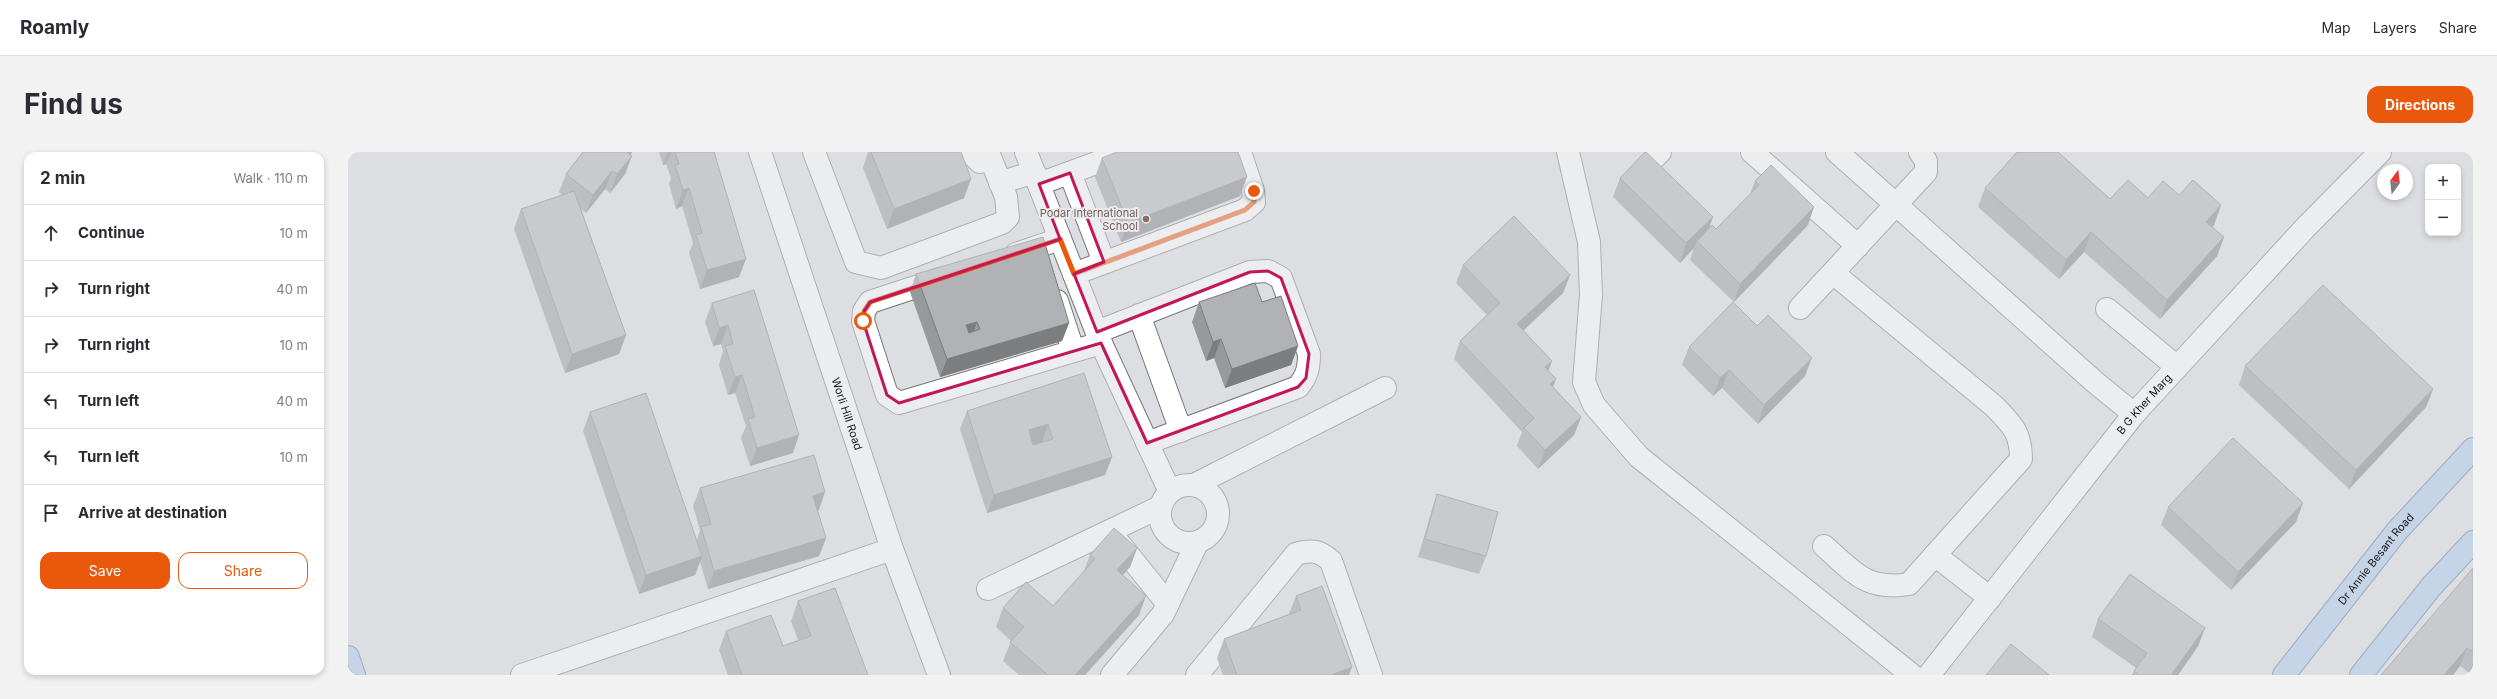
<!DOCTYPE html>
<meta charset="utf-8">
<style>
body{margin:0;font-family:Inter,sans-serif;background:#f2f2f3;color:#2b2b33}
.controls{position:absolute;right:12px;top:12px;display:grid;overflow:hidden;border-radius:8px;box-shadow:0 2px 6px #0003}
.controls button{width:36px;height:36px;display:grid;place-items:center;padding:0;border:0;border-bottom:1px solid #e1e1e2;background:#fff;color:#2b2b33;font:20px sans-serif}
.compass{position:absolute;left:2029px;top:12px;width:36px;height:36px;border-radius:50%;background:#fff;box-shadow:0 2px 6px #0003;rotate:15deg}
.stop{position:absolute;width:12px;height:12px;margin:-9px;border:3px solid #ea580c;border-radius:50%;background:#fff}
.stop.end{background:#ea580c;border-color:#fff;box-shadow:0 1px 4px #0008}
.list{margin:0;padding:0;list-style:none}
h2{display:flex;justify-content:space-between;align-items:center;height:52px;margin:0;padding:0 16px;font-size:17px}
h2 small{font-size:13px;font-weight:400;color:#7c7c81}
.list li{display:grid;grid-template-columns:26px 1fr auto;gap:12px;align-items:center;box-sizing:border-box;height:56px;padding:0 16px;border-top:1px solid #e1e1e2}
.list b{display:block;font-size:15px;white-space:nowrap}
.list em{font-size:13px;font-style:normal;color:#7c7c81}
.actions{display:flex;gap:8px;padding:12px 16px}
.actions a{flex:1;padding:9px 0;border:1px solid #ea580c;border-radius:12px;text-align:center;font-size:14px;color:#ea580c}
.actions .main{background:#ea580c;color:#fff}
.icon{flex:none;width:22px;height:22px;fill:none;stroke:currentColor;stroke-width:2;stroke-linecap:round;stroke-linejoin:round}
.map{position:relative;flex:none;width:2125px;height:523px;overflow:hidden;border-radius:12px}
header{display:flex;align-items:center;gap:24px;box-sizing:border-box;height:56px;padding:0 20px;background:#fff;border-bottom:1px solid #e1e1e2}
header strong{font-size:19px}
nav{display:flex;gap:22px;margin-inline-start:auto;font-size:14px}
.intro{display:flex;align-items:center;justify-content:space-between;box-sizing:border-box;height:96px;padding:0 24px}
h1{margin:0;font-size:28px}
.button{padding:10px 18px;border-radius:12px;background:#ea580c;color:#fff;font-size:14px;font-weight:700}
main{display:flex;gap:24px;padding:0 24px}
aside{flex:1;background:#fff;border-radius:12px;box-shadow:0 2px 6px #0003}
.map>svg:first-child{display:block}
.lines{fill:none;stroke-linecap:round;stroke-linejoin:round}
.minor-casing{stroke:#75767a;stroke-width:24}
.primary-casing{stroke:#52719b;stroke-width:24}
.minor{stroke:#fff;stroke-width:22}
.primary{stroke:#aac7ed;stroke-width:22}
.wall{fill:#98999d}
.shaded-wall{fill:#7c7d7f}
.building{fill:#b1b2b6;stroke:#7c7d7f;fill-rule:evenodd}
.route{stroke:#ea580c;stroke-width:5}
.marked{fill:none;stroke:#c2185b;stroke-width:3;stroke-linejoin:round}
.education-dot{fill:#8d6e63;stroke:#eaebf0;stroke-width:1.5}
.labels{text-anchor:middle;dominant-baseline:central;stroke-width:4;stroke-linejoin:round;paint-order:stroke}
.education-label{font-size:11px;fill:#785e54;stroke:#eaebf0;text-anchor:end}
.street-label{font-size:11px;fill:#171719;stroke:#eaebf0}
</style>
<header>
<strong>Roamly</strong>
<nav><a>Map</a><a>Layers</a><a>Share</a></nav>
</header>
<div class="intro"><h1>Find us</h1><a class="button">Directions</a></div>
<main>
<aside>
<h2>2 min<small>Walk · 110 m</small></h2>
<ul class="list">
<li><svg class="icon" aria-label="ahead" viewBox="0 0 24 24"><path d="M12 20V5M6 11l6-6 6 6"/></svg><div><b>Continue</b></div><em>10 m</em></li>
<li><svg class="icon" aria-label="right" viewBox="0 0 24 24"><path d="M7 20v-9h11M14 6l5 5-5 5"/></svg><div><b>Turn right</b></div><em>40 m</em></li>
<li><svg class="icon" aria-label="right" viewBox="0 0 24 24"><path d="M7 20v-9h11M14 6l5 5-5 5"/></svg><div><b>Turn right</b></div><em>10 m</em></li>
<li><svg class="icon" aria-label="left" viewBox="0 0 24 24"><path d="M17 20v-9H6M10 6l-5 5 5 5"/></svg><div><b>Turn left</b></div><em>40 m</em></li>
<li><svg class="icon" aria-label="left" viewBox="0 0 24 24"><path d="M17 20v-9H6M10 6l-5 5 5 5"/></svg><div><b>Turn left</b></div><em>10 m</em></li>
<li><svg class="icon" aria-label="arrive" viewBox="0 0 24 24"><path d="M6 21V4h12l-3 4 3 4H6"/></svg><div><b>Arrive at destination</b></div></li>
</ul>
<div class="actions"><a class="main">Save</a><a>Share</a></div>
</aside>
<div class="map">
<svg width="2125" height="523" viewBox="0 0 2125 523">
<rect width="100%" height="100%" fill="#dddee2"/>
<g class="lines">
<g class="minor-casing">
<g id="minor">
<path id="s1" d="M412,0L544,397L591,523"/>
<polyline points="466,0 508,110 533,116 654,71 660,65 658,45 640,0"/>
<polyline points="622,0 632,10 643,8"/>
<polyline points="678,0 753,191 822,340"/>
<polyline points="1220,0 1241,90 1243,143 1236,230 1246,253 1291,305 1564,523"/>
<polyline points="1404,0 1510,94"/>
<polyline points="1489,0 1748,231 1786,262"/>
<polyline points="1307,5 1312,0"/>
<polyline points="722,21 756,110"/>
<polyline points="652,31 686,20"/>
<polyline points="691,32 778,0"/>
<polyline points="668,102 712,87"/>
<polyline points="726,122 897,58 906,50 905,39 892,0"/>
<polyline points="592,127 522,150 516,159 515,169 539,243 551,251 753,191"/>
<polyline points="709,149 725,198"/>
<polyline points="1452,156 1578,20 1578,9 1572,0"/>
<polyline points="1759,157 1829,215"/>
<polyline points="791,163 833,279"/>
<path d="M749,180L902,120L920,119L933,126L961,202C961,216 959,224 950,235L799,291"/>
<circle cx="841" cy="362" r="29"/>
<polyline points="846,333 1037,236"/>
<polyline points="766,385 820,452"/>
<path d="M1476,394C1506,420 1518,439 1561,432L1673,307C1673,280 1664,273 1646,254L1485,121"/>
<polyline points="1587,403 1642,446"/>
<polyline points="640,437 812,355"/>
<polyline points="174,523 544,397"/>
<polyline points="764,523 815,462 849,391"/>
<path d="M849,523L948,402C963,397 972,399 983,409L1023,523"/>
<path id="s2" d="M1581,523L1786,262L1958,75L2032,0"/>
</g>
</g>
<g class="primary-casing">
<g id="primary">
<polyline points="0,505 6,523"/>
<path id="s3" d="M1936,523L2049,379L2125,297"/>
<polyline points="2013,523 2083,435 2125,390"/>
</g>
</g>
<use href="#minor" class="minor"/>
<use href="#primary" class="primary"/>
</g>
<g class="wall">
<polygon points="235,0 284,0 277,22 262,41 257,37 238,61 233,57 278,183 271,202 217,221 166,77 173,57 214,43 211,40 218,22"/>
<polygon points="311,0 366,0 391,125 352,137 341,101 345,91 334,54 328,57 321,32 323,26 318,12 315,13"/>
<polygon points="520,0 613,0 616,46 539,77 515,16"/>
<polygon points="754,6 892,44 773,90 747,25"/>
<polygon points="1272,26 1365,65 1360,77 1368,77 1402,42 1407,29 1460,73 1386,150 1342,108 1346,96 1332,111 1265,45"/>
<polygon points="1637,36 1762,47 1800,46 1831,43 1873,53 1866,73 1864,75 1876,85 1869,104 1812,167 1736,100 1711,127 1630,55"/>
<polygon points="1115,113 1222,123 1215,141 1175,179 1204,209 1200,218 1208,227 1205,235 1233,265 1226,283 1190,317 1169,294 1174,280 1106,207 1112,189 1139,163 1108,131"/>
<polygon points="568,122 721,171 714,189 592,225 562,140"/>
<polygon points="406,138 445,301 402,314 393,286 398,274 387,241 380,243 371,213 375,199 373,192 365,194 357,170 364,151"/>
<polygon points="851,150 914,150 950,194 943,213 877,236 866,206 858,209 844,170"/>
<polygon points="1341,195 1457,224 1410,272 1374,236 1365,244 1334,213"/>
<polygon points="1897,214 2085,237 2078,255 2001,337 1891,233"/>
<polygon points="736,221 764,305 757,323 639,361 612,277 619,259"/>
<polygon points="242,260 349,388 352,378 345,354 352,336 471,358 469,358 478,386 471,404 360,437 352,410 347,423 291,442 235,279"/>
<polygon points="1089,342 1138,404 1131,422 1070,405 1083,361"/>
<polygon points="1820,355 1948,370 1883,438 1813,373"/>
<polygon points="789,396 782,415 775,423 791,463 737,523 671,523 655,509 663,489 648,475 655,456 705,454 736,419 742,403"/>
<polygon points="2125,416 2125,523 2124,523 2112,514 2105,523 2033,523"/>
<polygon points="948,444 1001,523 875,523 869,506 876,487 941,462"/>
<polygon points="450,449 520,523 380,523 371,498 378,479 435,494 450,488 443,469"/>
<polygon points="1750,467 1857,476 1850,494 1830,523 1784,523 1786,519 1788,516 1744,485"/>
</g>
<g class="shaded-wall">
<polygon points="278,0 284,0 281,6"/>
<polygon points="320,0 323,0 318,12 315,13"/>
<polygon points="284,4 277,22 262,41 269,22"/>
<polygon points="264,19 257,37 238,61 245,43"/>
<polygon points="899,25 892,44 773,90 780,71"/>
<polygon points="623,27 616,46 539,77 546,57"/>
<polygon points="341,36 334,54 328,57 335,38"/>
<polygon points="1873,53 1866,73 1851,89 1858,70"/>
<polygon points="1466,55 1460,73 1386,150 1392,132"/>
<polygon points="1365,65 1358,84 1349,89 1346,96 1332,111 1338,91"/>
<polygon points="1743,80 1736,100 1711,127 1718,108"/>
<polygon points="1876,85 1869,104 1812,167 1819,148"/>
<polygon points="398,107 391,125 352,137 359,118"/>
<polygon points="1222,123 1215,141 1162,191 1169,172"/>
<polygon points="629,170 623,188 618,173"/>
<polygon points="721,171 714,189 592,225 599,207"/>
<polygon points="380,173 373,192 365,194 371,176"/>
<polygon points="278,183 271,202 217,221 224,202"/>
<polygon points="873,187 866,206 858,209 865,190"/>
<polygon points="950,194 943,213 877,236 884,217"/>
<polygon points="1464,206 1457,224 1410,272 1416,253"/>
<polygon points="1204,209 1197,227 1197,215"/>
<polygon points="1381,218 1374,236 1365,244 1372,226"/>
<polygon points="394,223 387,241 380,243 387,225"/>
<polygon points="1208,227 1201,245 1202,232"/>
<polygon points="2085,237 2078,255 2001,337 2008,318"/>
<polygon points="1233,265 1226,283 1190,317 1197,298"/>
<polygon points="700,272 694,290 674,296 681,278"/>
<polygon points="451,283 445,301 402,314 409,296"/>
<polygon points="764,305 757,323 639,361 646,343"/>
<polygon points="477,340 471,358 458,362 465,344"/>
<polygon points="1955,351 1948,370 1883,438 1890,420"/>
<polygon points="478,386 471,404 360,437 366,419"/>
<polygon points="789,396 782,415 762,437 769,418"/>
<polygon points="354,404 347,423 291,442 298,423"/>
<polygon points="798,444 791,463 737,523 727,523"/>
<polygon points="1857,476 1850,494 1830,523 1823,523"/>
<polygon points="2119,496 2112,514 2105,523 2096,523"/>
<polygon points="1004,515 1001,523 983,523"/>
</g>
<g class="building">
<polygon points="235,0 279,0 284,4 269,22 264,19 245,43 218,22"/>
<polygon points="327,0 366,0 398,107 359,118 348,83 354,81 341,36 335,38 327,13 331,12"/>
<polygon points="523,0 613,0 623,27 546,57"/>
<polygon points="769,0 890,0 899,25 780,71 754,6"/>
<polygon points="1297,0 1298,0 1365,65 1338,91 1272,26"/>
<polygon points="1669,0 1710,0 1762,47 1780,28 1800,46 1815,29 1831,43 1845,28 1873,53 1858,70 1876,85 1819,148 1743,80 1718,108 1637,36"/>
<polygon points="1423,13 1466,55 1392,132 1349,89 1364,73 1368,77 1411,33 1407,29"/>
<polygon points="226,39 278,183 224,202 173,57"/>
<polygon points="1166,64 1222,123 1169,172 1204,209 1197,215 1208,227 1202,232 1233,265 1197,298 1176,276 1186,266 1112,189 1152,151 1115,113"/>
<path d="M695,85L721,171L599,207L568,122ZM629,170L632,177L621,181L618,173Z"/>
<polygon points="907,131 914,150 933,144 950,194 884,217 873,187 865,190 851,150"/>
<polygon points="1975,133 2085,237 2008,318 1897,214"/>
<polygon points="406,138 451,283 409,296 400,267 407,265 394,223 387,225 377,194 385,192 380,173 371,176 364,151"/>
<polygon points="1385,150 1409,174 1420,163 1464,206 1416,253 1381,218 1372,226 1341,195"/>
<path d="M736,221L764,305L646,343L619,259ZM700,272L705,287L685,293L681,278Z"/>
<polygon points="298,241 354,404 298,423 242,260"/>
<polygon points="1885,286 1955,351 1890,420 1820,355"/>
<polygon points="466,303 477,340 465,344 478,386 366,419 353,375 363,372 352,336"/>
<polygon points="1089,342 1150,360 1138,404 1077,387"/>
<polygon points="766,376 789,396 769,418 798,444 727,523 700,523 662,490 676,475 655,456 678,430 705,454 747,407 742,403"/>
<polygon points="2125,416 2125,500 2119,496 2096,523 2033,523"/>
<polygon points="1782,422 1857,476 1823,523 1791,523 1786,519 1799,501 1750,467"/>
<polygon points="974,434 1004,515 983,523 889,523 876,487 953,458 948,444"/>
<polygon points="487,436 520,523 394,523 378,479 423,463 435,494 463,484 450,449"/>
<polygon points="1663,492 1701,523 1638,523"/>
</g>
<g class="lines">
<polyline class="route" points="515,169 516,159 522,150 712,87 726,122 897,58 906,50 906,39"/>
</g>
<path d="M0 0H2125V523H0ZM722,21L756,110L726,122L749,180L902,120L920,119L933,126L961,202L958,226L950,235L799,291L753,191L551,251L539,243L515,169L516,159L522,150L712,87L691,32Z" fill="#dddee2" fill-opacity=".55" fill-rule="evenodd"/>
<path class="marked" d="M722,21L756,110L726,122L749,180L902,120L920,119L933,126L961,202L958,226L950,235L799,291L753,191L551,251L539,243L515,169L516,159L522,150L712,87L691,32Z"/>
<circle class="education-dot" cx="798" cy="67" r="4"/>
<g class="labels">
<g class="education-label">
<text x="790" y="61">Podar International<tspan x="790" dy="13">School</tspan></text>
</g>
<g class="street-label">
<text stroke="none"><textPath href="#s2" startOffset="346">B G Kher Marg</textPath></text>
<text stroke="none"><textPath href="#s1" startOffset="276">Worli Hill Road</textPath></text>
<text stroke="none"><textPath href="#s3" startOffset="148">Dr Annie Besant Road</textPath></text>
</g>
</g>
</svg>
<div class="controls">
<button>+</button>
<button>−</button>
</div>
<svg class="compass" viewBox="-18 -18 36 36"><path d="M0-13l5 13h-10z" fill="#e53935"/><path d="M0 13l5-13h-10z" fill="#7c7c81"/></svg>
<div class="stop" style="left:515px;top:169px"></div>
<div class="stop end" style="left:906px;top:39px"></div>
</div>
</main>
